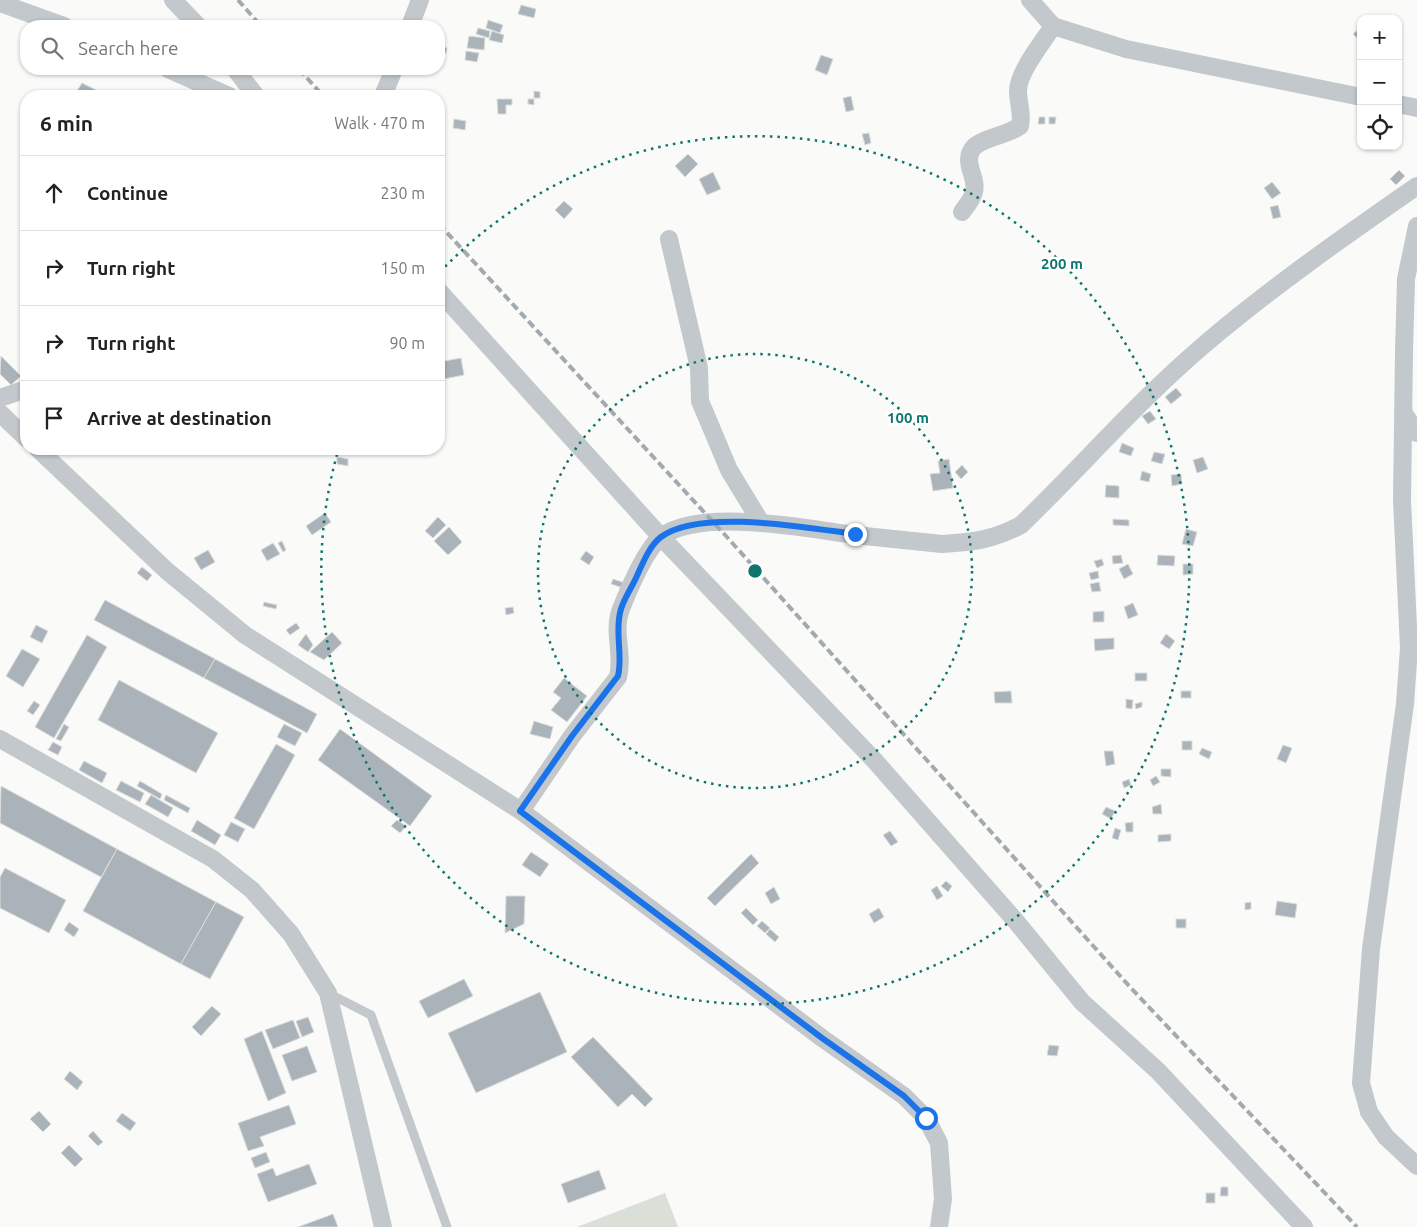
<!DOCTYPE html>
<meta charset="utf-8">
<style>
body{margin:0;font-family:Ubuntu,sans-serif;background:#f6f6f6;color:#222}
.controls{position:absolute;right:15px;top:15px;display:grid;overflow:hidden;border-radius:10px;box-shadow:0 1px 4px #0004}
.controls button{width:45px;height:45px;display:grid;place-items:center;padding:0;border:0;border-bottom:1px solid #e0e0e0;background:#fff;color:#222;font:25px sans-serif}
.stop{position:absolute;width:15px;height:15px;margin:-11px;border:4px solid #1a73e8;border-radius:50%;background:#fff}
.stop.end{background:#1a73e8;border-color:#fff;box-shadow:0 1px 5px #0008}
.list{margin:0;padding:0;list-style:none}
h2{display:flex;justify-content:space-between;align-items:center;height:65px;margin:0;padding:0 20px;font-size:21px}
h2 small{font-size:16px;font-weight:400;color:#767676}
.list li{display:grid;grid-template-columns:32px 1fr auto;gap:15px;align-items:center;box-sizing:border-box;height:75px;padding:0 20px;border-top:1px solid #e0e0e0}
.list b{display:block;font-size:19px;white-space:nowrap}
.list em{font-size:16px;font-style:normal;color:#767676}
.icon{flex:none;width:28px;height:28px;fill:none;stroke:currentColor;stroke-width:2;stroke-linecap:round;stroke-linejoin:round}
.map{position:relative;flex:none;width:1417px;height:1227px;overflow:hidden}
.search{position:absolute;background:#fff;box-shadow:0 1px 4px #0004;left:20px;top:20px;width:425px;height:55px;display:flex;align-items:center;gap:12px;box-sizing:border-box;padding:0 18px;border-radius:20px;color:#767676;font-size:19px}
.panel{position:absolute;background:#fff;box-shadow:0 1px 4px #0004;left:20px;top:90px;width:425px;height:365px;border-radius:20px}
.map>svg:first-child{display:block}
.green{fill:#dadfd7}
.building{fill:#aab3b9;stroke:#dcdcda}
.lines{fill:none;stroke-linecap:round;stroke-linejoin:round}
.lane{stroke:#c3c8cc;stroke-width:9}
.street{stroke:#c3c8cc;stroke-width:18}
.rail{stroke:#a2aab0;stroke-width:4;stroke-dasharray:8 4;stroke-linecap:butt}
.route{stroke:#1a73e8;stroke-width:6}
.ring{fill:none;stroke:#0f766e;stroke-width:2.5;stroke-dasharray:2.5 5}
.centre{fill:#0f766e;stroke:#fff;stroke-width:2.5}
.ring-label{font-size:15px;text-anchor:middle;font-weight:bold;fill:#0f766e;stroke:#fff;stroke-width:5;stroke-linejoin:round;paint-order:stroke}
</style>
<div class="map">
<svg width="1417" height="1227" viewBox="0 0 1417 1227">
<rect width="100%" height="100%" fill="#fafaf8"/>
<polygon class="green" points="665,1193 678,1227 577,1227"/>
<g class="building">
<polygon points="521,5 536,9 534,18 518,14"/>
<polygon points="488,20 503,25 500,33 486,28"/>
<polygon points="1361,27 1361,40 1360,41 1353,34"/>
<polygon points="478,28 490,31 489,38 476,34"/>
<polygon points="492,31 504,35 502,43 489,40"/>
<polygon points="469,36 485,38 484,50 467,48"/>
<polygon points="443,47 447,48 446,53 441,52"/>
<polygon points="466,51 479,53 477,62 465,60"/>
<polygon points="821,55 833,59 827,75 815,70"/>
<polygon points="82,83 96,90 92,96 74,96"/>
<polygon points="534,91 540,92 540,98 534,98"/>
<polygon points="851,96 854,110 846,112 843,98"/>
<polygon points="497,99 512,99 512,105 506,105 506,114 498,114"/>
<polygon points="528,99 534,99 534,105 528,104"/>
<polygon points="1039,117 1045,117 1045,124 1038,124"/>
<polygon points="1049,117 1056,117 1055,124 1049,124"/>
<polygon points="454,119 466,121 465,130 453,128"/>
<polygon points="869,133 871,143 865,145 862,134"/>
<polygon points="688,154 698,164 685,177 675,166"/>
<polygon points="1399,170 1405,176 1396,185 1390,179"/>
<polygon points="713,172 721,189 707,195 699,179"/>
<polygon points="1272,182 1281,193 1272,199 1264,188"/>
<polygon points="564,201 573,209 564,219 555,210"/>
<polygon points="1278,205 1281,217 1273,219 1270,207"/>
<polygon points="1,356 21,376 11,385 0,374"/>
<polygon points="461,358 464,375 439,380 439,362"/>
<polygon points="1176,388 1182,395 1171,404 1165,397"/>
<polygon points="1150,411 1156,419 1148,424 1142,416"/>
<polygon points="1122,443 1134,448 1131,456 1119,452"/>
<polygon points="1154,452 1165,454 1162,464 1151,461"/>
<polygon points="337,457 348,459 348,466 337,464"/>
<polygon points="1203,457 1208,469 1197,473 1193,460"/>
<polygon points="949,459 953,488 933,491 930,474 940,473 938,461"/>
<polygon points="962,465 968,472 961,479 955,472"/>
<polygon points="1142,471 1151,474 1149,482 1140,480"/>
<polygon points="1181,474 1182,484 1172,486 1171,475"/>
<polygon points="1106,485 1119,486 1119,498 1105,497"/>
<polygon points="325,513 331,522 312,535 306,526"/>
<polygon points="438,517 446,525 433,538 425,531"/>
<polygon points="1113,519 1129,520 1129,526 1113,525"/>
<polygon points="449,527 462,542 448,555 434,541"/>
<polygon points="1186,529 1197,532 1193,546 1182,544"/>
<polygon points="282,541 286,550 283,552 278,543"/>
<polygon points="273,543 280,554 267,561 261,550"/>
<polygon points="208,550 215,562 201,570 194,558"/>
<polygon points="586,551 594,557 589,565 580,559"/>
<polygon points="1121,555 1123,563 1113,564 1112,556"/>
<polygon points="1158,555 1175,556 1174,566 1157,565"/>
<polygon points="1102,559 1104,565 1097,568 1094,561"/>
<polygon points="1128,564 1133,574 1124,579 1119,569"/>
<polygon points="1183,564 1193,564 1193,574 1183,575"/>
<polygon points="142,567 152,575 147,581 137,573"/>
<polygon points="1098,571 1099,578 1091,580 1089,573"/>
<polygon points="613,579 625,583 623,588 611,584"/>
<polygon points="1099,582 1101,591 1092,592 1090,584"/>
<polygon points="105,600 215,659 204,678 94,620"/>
<polygon points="264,602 277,605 276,609 263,606"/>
<polygon points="1133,603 1138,615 1128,619 1124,607"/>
<polygon points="513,607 514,613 506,615 505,608"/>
<polygon points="1104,611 1104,622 1093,622 1093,612"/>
<polygon points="296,623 300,628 290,635 286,630"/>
<polygon points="36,625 48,631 42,643 30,637"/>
<polygon points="332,632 342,643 324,660 310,652"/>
<polygon points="306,634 313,645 308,652 298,645"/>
<polygon points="1166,634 1175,641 1169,649 1160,643"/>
<polygon points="87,635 107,647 54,738 35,727"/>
<polygon points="1114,638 1114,649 1095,651 1094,639"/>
<polygon points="22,649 40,659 23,687 6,676"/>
<polygon points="215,659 317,714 307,733 204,678"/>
<rect x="1135" y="673" width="12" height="8"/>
<polygon points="564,678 587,696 567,722 551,710 561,698 553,692"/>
<polygon points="119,680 218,733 196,773 98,720"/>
<polygon points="1011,691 1012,703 995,703 994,692"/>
<rect x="1181" y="691" width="10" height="7"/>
<polygon points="1126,699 1133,700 1132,709 1126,708"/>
<polygon points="34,701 40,705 33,715 27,711"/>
<polygon points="1142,702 1142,707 1136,709 1135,704"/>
<polygon points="534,721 553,727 550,739 530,734"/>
<polygon points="64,724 69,727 61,741 56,739"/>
<polygon points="284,724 302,733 295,746 277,737"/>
<polygon points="340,729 432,796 410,826 318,760"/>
<rect x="1182" y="741" width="10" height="9"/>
<polygon points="53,742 62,747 58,755 48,750"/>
<polygon points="276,744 295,755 254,829 234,818"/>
<polygon points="1283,745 1292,748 1286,763 1277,759"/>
<polygon points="1202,748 1212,752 1209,759 1199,754"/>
<polygon points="1104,751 1113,751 1115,764 1106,766"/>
<polygon points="84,761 107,773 102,783 79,770"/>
<polygon points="1161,769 1171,769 1171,777 1161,776"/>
<polygon points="1156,776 1160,782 1153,786 1150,780"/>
<polygon points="1129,779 1131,785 1124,788 1122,782"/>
<polygon points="121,781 144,793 140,802 116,790"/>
<polygon points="140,781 162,794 160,799 137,786"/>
<polygon points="1,786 117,849 101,877 0,823"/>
<polygon points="151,795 173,808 168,817 145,804"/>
<polygon points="166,795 190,808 188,813 164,800"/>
<polygon points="1161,804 1162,814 1153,814 1152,807"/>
<polygon points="1106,807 1115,811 1111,819 1102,814"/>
<polygon points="197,820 221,835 215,845 191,831"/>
<polygon points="397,820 406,826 400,833 391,826"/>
<polygon points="231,822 245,829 238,842 224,835"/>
<polygon points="1133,822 1133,832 1126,832 1125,823"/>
<polygon points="1115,828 1121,830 1118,840 1112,838"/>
<polygon points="890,831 898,842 891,846 883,835"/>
<polygon points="1171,834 1171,841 1158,842 1158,835"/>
<polygon points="117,849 216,902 181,964 83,911"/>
<polygon points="531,852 549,864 540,877 522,865"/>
<polygon points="751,854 759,863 715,906 707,898"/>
<polygon points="5,868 66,900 49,933 0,908 0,877"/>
<polygon points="946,881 952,886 948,892 941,886"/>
<polygon points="937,886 943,896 937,900 931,890"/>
<polygon points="774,887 780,899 771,904 765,893"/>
<polygon points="506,896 525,896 524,924 505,933"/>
<polygon points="1277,901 1297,904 1295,918 1275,915"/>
<polygon points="216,902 244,917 210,979 181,964"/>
<polygon points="1251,902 1251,909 1245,910 1245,903"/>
<polygon points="746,908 758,920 753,925 741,913"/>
<polygon points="879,908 884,917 874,923 869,914"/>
<rect x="1176" y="919" width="10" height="9"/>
<polygon points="762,921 770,928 765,933 757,926"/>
<polygon points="69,922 79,929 74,937 64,930"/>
<polygon points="770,929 779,937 775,942 766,934"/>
<polygon points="464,979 473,996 428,1018 419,1001"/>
<polygon points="540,992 567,1052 476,1093 448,1033"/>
<polygon points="212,1006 221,1014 201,1036 192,1027"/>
<polygon points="308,1017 314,1032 302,1037 296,1021"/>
<polygon points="293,1020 300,1038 273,1049 265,1030"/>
<polygon points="262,1031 286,1093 268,1101 244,1039"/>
<polygon points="593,1037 653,1099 645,1107 632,1094 618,1107 571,1057"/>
<polygon points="1049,1045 1059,1046 1057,1056 1047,1055"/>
<polygon points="307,1046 317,1072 292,1081 282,1055"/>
<polygon points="70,1071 83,1082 77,1090 64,1079"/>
<polygon points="289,1105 296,1124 260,1137 264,1146 248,1151 238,1123"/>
<polygon points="39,1111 51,1124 43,1132 30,1119"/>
<polygon points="122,1113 136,1123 130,1131 116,1121"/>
<polygon points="93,1131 103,1142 98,1146 88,1136"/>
<polygon points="69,1145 83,1159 75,1167 61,1153"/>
<polygon points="266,1152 270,1162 255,1168 251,1158"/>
<polygon points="309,1164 317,1184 268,1202 257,1174 273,1168 276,1176"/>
<polygon points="599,1170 606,1189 568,1203 561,1184"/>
<polygon points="1221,1187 1228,1187 1228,1196 1220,1196"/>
<rect x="1206" y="1193" width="9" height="10"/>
<polygon points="333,1214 338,1227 298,1227"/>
</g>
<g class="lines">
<polyline class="lane" points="328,993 371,1015 447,1227"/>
<g class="street">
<polyline points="173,0 198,26"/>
<polyline points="1030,0 1053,26 1126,49 1361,97"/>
<polyline points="0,3 64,26"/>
<polyline points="410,26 420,0"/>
<polyline points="168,69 229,96"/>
<polyline points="235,69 256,96"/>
<polyline points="383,96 394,69"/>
<polyline points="1398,104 1417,108"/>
<path d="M962,212C967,205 972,200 974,192C978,177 961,161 974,147C983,138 1008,135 1020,126C1023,113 1018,104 1018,91C1018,72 1043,42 1053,26"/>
<polyline points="1417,226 1406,279 1404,352 1402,500 1409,648 1405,704 1371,949 1361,1083 1369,1112 1386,1137 1417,1166"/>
<polyline points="669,239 699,368 700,401 729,470 760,521"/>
<polyline points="439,291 661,537 875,761 1014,919 1082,1002 1158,1071 1304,1227"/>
<polyline points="0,398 26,389"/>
<polyline points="1403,412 1417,433"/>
<polyline points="0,413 26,438"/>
<polyline points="38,449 167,571 245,635 521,811 822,1038 904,1096 926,1118 939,1143 943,1199 939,1227"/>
<polyline points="0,739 213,859 252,890 291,934 328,993 383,1227"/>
<path d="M521,811L572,736L618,677C624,654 612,631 621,609C628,590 646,549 661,537C701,507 808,529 855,535C884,538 913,541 942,544C974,542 993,540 1021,525C1083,465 1139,400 1205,344C1272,287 1345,236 1417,186"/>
</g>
<g class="rail">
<polyline points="238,0 261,26"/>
<polyline points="299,69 323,96"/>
<polyline points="439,224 726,536 1130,987 1357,1227"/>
</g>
</g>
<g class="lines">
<path class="route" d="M855,534C809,528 699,508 661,537C649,546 642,565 636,578C631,589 622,601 620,613C615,635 623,655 618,676L572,736L520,811L822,1038L904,1096L926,1118"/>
</g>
<g class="ring">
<circle cx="755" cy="571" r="217"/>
<path d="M440 272A434 434 0 1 1 338 451"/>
</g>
<circle cx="755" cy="571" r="8" class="centre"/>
<g class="ring-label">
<text x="1062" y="269">200 m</text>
<text x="908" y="423">100 m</text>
</g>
</svg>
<div class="controls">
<button>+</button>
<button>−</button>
<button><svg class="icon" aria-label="locate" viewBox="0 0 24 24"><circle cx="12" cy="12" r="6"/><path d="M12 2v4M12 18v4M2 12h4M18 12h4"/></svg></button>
</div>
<div class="stop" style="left:926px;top:1118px"></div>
<div class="stop end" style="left:855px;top:534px"></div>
<div class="search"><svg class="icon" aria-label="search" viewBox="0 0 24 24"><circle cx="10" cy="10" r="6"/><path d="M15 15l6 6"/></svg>Search here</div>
<section class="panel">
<h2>6 min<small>Walk · 470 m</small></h2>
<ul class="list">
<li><svg class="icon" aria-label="ahead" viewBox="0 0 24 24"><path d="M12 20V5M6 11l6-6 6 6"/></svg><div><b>Continue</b></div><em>230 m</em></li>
<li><svg class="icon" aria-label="right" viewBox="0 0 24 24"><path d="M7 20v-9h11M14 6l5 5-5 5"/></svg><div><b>Turn right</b></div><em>150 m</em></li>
<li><svg class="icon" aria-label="right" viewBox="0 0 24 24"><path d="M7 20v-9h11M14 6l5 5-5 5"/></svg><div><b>Turn right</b></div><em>90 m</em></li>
<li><svg class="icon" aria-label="arrive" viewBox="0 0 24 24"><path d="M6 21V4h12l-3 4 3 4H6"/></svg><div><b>Arrive at destination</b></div></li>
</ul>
</section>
</div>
